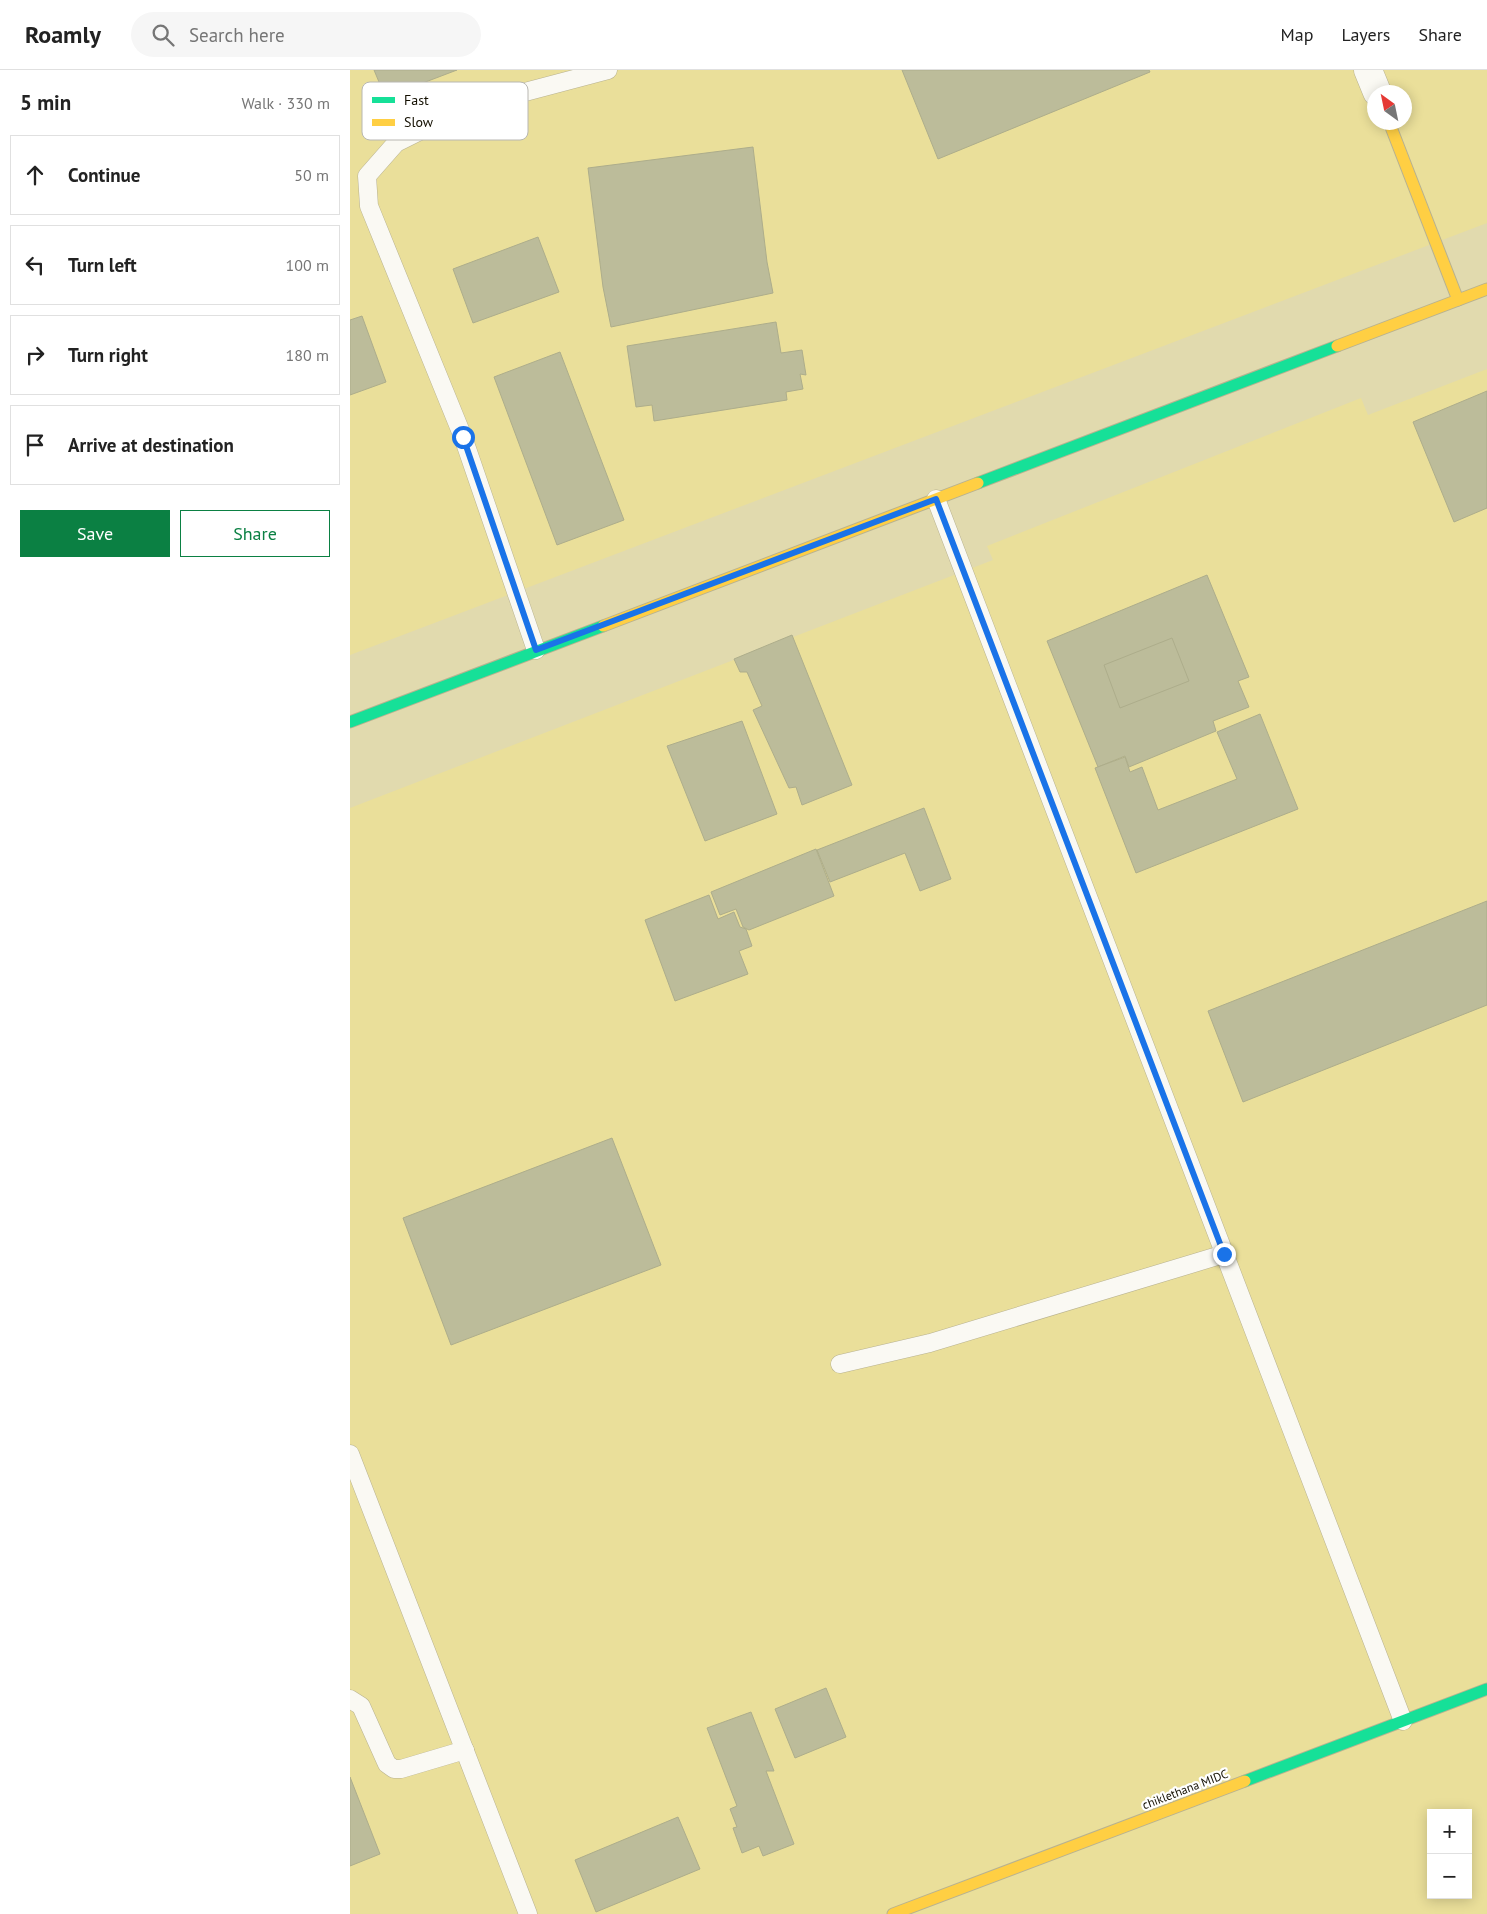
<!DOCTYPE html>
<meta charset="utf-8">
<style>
body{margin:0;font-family:"PT Sans",sans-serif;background:#f6f6f6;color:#222}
.controls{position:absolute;right:15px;bottom:15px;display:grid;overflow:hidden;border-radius:0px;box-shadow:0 2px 12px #0003}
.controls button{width:45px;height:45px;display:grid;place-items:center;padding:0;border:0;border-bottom:1px solid #e0e0e0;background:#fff;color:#222;font:25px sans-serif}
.compass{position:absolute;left:1017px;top:15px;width:45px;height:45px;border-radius:50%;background:#fff;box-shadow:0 2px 12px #0003;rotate:327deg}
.stop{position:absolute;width:15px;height:15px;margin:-11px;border:4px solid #1a73e8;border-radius:50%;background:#fff}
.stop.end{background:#1a73e8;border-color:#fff;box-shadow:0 1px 5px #0008}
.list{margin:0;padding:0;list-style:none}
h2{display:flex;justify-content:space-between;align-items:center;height:65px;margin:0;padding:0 20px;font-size:21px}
h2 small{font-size:16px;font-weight:400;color:#767676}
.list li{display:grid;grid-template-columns:32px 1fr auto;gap:15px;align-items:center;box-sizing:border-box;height:80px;margin:0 10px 10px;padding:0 10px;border:1px solid #e0e0e0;border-radius:0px}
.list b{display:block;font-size:19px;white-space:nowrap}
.list em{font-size:16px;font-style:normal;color:#767676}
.actions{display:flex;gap:10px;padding:15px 20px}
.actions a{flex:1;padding:11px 0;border:1px solid #0b8043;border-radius:0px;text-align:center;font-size:18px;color:#0b8043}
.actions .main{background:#0b8043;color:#fff}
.icon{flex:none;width:28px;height:28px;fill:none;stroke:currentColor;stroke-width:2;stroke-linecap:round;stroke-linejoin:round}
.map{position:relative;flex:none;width:1137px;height:1844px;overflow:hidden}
header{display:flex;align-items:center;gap:30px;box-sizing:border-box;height:70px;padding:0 25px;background:#fff;border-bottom:1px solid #e0e0e0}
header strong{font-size:24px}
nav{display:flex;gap:28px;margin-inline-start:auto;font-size:18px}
.search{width:350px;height:45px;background:#f6f6f6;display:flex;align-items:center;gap:12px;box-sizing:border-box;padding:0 18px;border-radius:28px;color:#767676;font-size:19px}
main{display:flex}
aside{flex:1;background:#fff}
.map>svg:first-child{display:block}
.built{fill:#eadf9a;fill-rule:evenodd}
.building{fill:#bcbc9a;stroke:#adad8b}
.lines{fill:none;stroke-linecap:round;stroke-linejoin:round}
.lane-casing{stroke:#b8b290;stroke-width:19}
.street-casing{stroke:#b8b290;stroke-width:29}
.fast-casing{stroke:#b8b290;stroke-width:13}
.slow-casing{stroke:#b8b290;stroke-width:13}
.lane{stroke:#faf9f3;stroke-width:18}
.street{stroke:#faf9f3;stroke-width:28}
.fast{stroke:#16e098;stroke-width:11}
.slow{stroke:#ffcf43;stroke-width:11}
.route{stroke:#1a73e8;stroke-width:6}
.labels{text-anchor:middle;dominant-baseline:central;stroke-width:4.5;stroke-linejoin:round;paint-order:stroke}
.street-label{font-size:12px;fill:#130f00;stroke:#fff}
.key{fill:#fff;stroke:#b8b7b2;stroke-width:1}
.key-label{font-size:14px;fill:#130f00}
</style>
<header>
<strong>Roamly</strong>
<div class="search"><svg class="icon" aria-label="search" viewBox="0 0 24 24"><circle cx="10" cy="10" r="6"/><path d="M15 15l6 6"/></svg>Search here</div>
<nav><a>Map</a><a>Layers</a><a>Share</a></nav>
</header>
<main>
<aside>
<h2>5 min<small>Walk · 330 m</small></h2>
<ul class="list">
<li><svg class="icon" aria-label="ahead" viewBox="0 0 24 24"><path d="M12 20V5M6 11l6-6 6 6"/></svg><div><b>Continue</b></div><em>50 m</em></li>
<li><svg class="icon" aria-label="left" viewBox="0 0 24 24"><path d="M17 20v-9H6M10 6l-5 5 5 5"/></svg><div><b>Turn left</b></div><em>100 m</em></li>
<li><svg class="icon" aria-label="right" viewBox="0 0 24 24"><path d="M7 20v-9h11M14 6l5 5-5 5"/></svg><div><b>Turn right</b></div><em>180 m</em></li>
<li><svg class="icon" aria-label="arrive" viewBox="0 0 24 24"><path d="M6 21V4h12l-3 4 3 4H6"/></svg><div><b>Arrive at destination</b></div></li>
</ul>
<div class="actions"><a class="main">Save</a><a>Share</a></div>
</aside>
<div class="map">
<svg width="1137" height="1844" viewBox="0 0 1137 1844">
<rect width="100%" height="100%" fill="#e1daae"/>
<g class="built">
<path d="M0,0H1137V153L0,585ZM1024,22H1054V52H1024Z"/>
<path d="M1137,299V1844H0V738L643,490L637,476L1011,328L1018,345ZM1081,1743H1118V1825H1081Z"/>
</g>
<g class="building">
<polygon points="24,0 107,0 57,19 56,15 34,24"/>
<polygon points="552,0 799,0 800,2 588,89"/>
<polygon points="403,77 417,192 423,223 261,257 253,217 238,98"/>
<polygon points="188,167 209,222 123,253 103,199"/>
<polygon points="12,246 36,312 0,325 0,250"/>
<polygon points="426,252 431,283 452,280 456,305 450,304 453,319 436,322 437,330 304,351 302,335 286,337 277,276"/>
<polygon points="210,282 274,450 207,475 144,307"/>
<polygon points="1137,321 1137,438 1104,452 1063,352"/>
<polygon points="857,505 899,607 888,611 899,637 863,651 866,661 779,697 775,686 748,697 697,571"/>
<polygon points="442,565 502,715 452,735 446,717 439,718 403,640 412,636 397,602 390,602 384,589"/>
<polygon points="822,568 839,611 770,638 754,595"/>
<polygon points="910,644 948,739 786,803 745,698 775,687 780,702 792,697 808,740 887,709 867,662"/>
<polygon points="392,651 427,744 355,771 317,676"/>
<polygon points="574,738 601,809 570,821 555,783 480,812 467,780"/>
<polygon points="466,779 484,826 399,860 393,857 386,839 370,845 361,822"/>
<polygon points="359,825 368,849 384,842 390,857 396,859 402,876 389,881 398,904 325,931 295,850"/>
<polygon points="1137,831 1137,935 893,1032 858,941"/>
<polygon points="262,1068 311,1195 101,1275 53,1148"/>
<polygon points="476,1618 496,1667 445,1688 425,1639"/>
<polygon points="401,1642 424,1701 416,1701 444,1774 413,1786 409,1776 392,1783 383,1758 387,1757 380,1739 387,1736 357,1658"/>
<polygon points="0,1707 30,1784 0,1796"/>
<polygon points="328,1747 350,1799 246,1842 225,1790"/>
</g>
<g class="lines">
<g class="lane-casing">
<g id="lane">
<polyline points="586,429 1053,1651"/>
<polyline points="186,580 113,367 19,136 17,106 46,73 100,46 175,22 258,0"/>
<polyline points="490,1294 580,1273 874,1184"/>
<polyline points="0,1384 178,1844"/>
<polyline points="0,1629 11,1636 37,1694 44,1699 51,1699 115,1680"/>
</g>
</g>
<g class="street-casing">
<polyline id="street" points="1018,0 1027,22"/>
</g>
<g class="fast-casing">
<g id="fast">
<polyline points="628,413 987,276"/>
<polyline points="0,652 253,556"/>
<polyline points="895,1711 1137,1619"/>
</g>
</g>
<g class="slow-casing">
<g id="slow">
<polyline points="1039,52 1108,230"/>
<polyline points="987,276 1137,219"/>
<polyline points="253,556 628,413"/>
<polyline points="543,1844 895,1711"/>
</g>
</g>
<use href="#lane" class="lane"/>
<use href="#street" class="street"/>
<use href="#fast" class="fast"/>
<use href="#slow" class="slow"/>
</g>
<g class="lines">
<polyline class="route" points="113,367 186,580 586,429 874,1184"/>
</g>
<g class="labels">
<g class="street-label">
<text transform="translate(835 1719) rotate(-21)">chiklethana MIDC</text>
</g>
</g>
<rect x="12" y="12" width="166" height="58" rx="8" class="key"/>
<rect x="22" y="27" width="23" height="6" fill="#16e098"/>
<rect x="22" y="49" width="23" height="7" fill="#ffcf43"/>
<g class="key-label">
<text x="54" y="35">Fast</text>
<text x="54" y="57">Slow</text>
</g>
</svg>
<div class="controls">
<button>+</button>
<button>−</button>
</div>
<svg class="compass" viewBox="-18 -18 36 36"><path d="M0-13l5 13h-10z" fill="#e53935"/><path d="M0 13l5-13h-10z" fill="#767676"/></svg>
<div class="stop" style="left:113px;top:367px"></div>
<div class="stop end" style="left:874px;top:1184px"></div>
</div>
</main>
